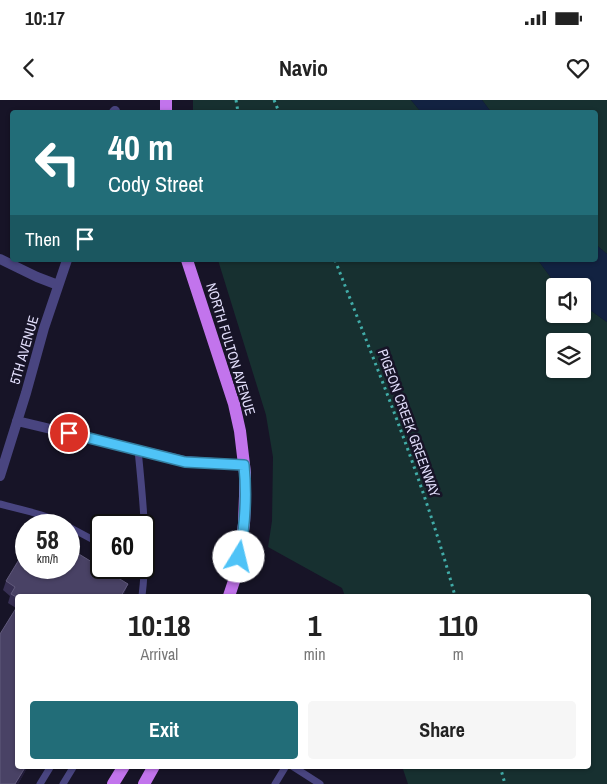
<!DOCTYPE html>
<style>
body{margin:0;font-family:"Archivo Narrow",sans-serif;background:#f6f6f6;color:#222;height:100vh;display:flex;flex-direction:column;font-size:19px;white-space:nowrap}
*{box-sizing:border-box;margin:0}
p{font-size:16px;color:#767676}
.icon{flex:none;width:28px;height:28px;fill:none;stroke:currentColor;stroke-width:2;stroke-linecap:round;stroke-linejoin:round}
.map{position:relative;flex:1;overflow:hidden}
.drawer{position:absolute;left:15px;top:494px;width:576px;height:175px;display:flex;flex-direction:column;background:#fff;border-radius:5px;box-shadow:0 1px 4px #0004}
.drawer>*{flex:none}
.hud{position:absolute;left:10px;top:10px;width:588px;height:152px;border-radius:5px;box-shadow:0 1px 4px #0004;background:#226d78;color:#fff;overflow:hidden}
.buttons{position:absolute;left:546px;top:178px;display:grid;gap:10px}
.buttons a{display:grid;place-items:center;width:45px;height:45px;border-radius:5px;background:#fff;box-shadow:0 1px 4px #0004;font-size:25px}
.speed{position:absolute;left:15px;top:414px;display:flex;gap:10px;font-size:25px;font-weight:700;text-align:center}
.speed>*{display:grid;place-content:center;width:65px;height:65px;border-radius:50%;background:#fff;box-shadow:0 1px 4px #0004;line-height:1}
.speed small{font-size:12px;font-weight:400}
.speed .limit{border:2px solid #111;border-radius:8px;background:#fff;color:#111}
.pin{position:absolute;display:grid;place-items:center;width:42px;height:42px;color:#fff;margin:-21px;border:2px solid #fff;border-radius:50%;box-shadow:0 1px 5px #0007}
.me{position:absolute;width:55px;margin:-28px;rotate:9deg;stroke-linejoin:round;filter:drop-shadow(0 0 4px #0008)}
.turn{display:flex;align-items:center;gap:18px;height:105px;padding:0 15px;font-size:22px}
.turn .icon{width:65px;height:65px;stroke-width:2.5}
.turn b{display:block;font-size:35px;line-height:42px}
.then{display:flex;align-items:center;height:48px;padding:0 15px;background:#0003;gap:10px;font-size:19px}
.eta{display:flex;justify-content:space-evenly;align-items:center;height:85px;text-align:center}
.eta b{font-size:30px;font-weight:700;line-height:35px}
.action{display:flex;gap:10px;margin-top:auto;padding:10px 15px}
.action a{flex:1;height:58px;border-radius:5px;background:#226d78;color:#fff;font-size:20px;font-weight:700;line-height:58px;text-align:center}
.action a+a{background:#f6f6f6;color:#222}
.status{display:flex;justify-content:space-between;align-items:center;height:35px;padding:0 25px;background:#fff;direction:ltr}
.status svg{height:14px;fill:currentColor}
header{display:flex;justify-content:space-between;align-items:center;height:65px;padding:0 15px;background:#fff;font-size:22px;font-weight:700}
.map>svg:first-child{display:block}
.green{fill:#173030;fill-rule:evenodd}
.water{fill:#122241}
.lines{fill:none;stroke-linecap:round;stroke-linejoin:round}
.path{stroke:#41aca8;stroke-width:3;stroke-dasharray:2.5 4;stroke-linecap:butt}
.lane{stroke:#494580;stroke-width:7}
.street{stroke:#494580;stroke-width:10}
.primary{stroke:#c274ec;stroke-width:12}
.wall{fill:#372f53}
.shaded-wall{fill:#221c3a}
.building{fill:#494265;stroke:#615a7c}
.route-casing{stroke:#337fa1;stroke-width:12}
.route{stroke:#4fc3f7;stroke-width:9}
.labels{text-anchor:middle;dominant-baseline:central;stroke-width:5;stroke-linejoin:round;paint-order:stroke}
.street-label{font-size:14px;fill:#e2defb;stroke:#171427}
</style>
<div class="status"><b>10:17</b><svg viewBox="0 0 49 12"><path d="M0 12V9h3v3zM5 12V6h3v6zM10 12V3h3v9zM15 12V0h3v12zM26 1h20v11H26zM47 4h2v5h-2z"/></svg></div>
<header><svg class="icon" aria-label="back" viewBox="0 0 24 24"><path d="M15 5l-7 7 7 7"/></svg>Navio<svg class="icon" aria-label="heart" viewBox="0 0 24 24"><path d="M12 20l-8-8c-3-5 5-10 8-4 3-6 11-1 8 4z"/></svg></header>
<div class="map">
<svg width="607" height="684" viewBox="0 0 607 684">
<rect width="100%" height="100%" fill="#171427"/>
<path class="green" d="M 193,0 L 411,0 L 421,12 L 193,12 Z
M 482,0 L 607,0 L 607,154 L 595,144 L 595,12 L 491,12 Z
M 218,160 L 538,160 L 557,186 L 555,186 L 555,214 L 582,214 L 583,205 L 607,222 L 607,684 L 408,684 L 402,666 L 589,666 L 589,496 L 345,496 L 342,488 L 268,447 L 272,421 L 273,357 L 266,315 ZM 555,241 L 582,241 L 582,269 L 555,269 Z"/>
<path class="water" d="M 411,0 L 482,0 L 491,12 L 421,12 Z
M 595,144 L 607,154 L 607,222 L 583,205 L 582,186 L 557,186 L 538,160 L 595,160 Z"/>
<g class="lines">
<path class="path" d="M 236,0 L 238,12
M 274,0 L 279,12
M 335,160 C 378,271 424,382 455,496
M 500,666 L 505,684"/>
<path class="lane" d="M 138,350 C 143,399 148,447 142,496
M 0,404 C 22,410 45,414 65,425
M 69,427 L 101,444
M 292,666 L 320,684
M 40,684 L 51,666
M 63,684 L 74,666
M 275,684 L 286,666"/>
<path class="street" d="M 114,12 L 115,11
M 0,159 L 37,177 L 58,185
M 17,321 L 185,361 L 244,365
M 0,376 L 26,293 L 44,228 L 67,160"/>
<path class="primary" d="M 166,12 L 166,0
M 187,160 L 234,304 L 240,331 L 245,373 L 245,396 L 244,424 L 237,472 L 229,496
M 113,684 L 124,666
M 144,684 L 154,666"/>
</g>
<path class="wall" d="M 26,468 L 128,484 L 123,496 L 18,496 L 18,666 L 28,666 L 18,684 L 0,684 L 16,508 L 8,503 L 10,496 L 3,490 L 6,481 Z"/>
<path class="shaded-wall" d="M 128,484 L 123,496 L 121,496 Z
M 26,666 L 28,666 L 18,684 L 15,684 Z"/>
<path class="building" d="M 69,448 L 128,484 L 121,496 L 18,496 L 18,498 L 11,494 L 15,487 L 6,481 L 23,453 L 26,455 L 26,468 L 69,468 Z
M 18,505 L 18,666 L 26,666 L 15,684 L 0,684 L 0,534 Z"/>
<g class="lines">
<defs>
<path id="route" d="M 69,333 L 185,362 L 244,365 C 247,396 245,427 239,457"/>
</defs>
<use href="#route" class="route-casing"/>
<use href="#route" class="route"/>
</g>
<g class="labels">
<g class="street-label">
<text transform="translate(231 249) rotate(73)">NORTH FULTON AVENUE</text>
<text transform="translate(24 250) rotate(-74)">5TH AVENUE</text>
<text transform="translate(409 323) rotate(70)">PIGEON CREEK GREENWAY</text>
</g>
</g>
</svg>
<div class="buttons">
<a><svg class="icon" aria-label="sound" viewBox="0 0 24 24"><path d="M4 9h4l5-4v14l-5-4H4zM17 9q2 3 0 6"/></svg></a>
<a><svg class="icon" aria-label="layers" viewBox="0 0 24 24"><path d="M12 4l9 5-9 5-9-5zM3 14l9 5 9-5"/></svg></a>
</div>
<div class="speed"><div>58<small>km/h</small></div><div class="limit">60</div></div>
<div class="pin" style="left:69px;top:333px;background:#d93025"><svg class="icon" aria-label="arrive" viewBox="0 0 24 24"><path d="M6 21V4h12l-3 4 3 4H6"/></svg></div>
<svg class="me" style="left:239px;top:457px" viewBox="-20 -20 40 40"><circle r="19" fill="#fff"/><path d="M0-13L10 11 0 6-10 11z" fill="#4fc3f7"/></svg>
<div class="hud">
<div class="turn"><svg class="icon" aria-label="left" viewBox="0 0 24 24"><path d="M17 20v-9H6M10 6l-5 5 5 5"/></svg><div><b>40 m</b>Cody Street</div></div>
<div class="then">Then<svg class="icon" aria-label="arrive" viewBox="0 0 24 24"><path d="M6 21V4h12l-3 4 3 4H6"/></svg></div>
</div>
<section class="drawer">
<div class="eta">
<div><b>10:18</b><p>Arrival</p></div>
<div><b>1</b><p>min</p></div>
<div><b>110</b><p>m</p></div>
</div>
<div class="action"><a>Exit</a><a>Share</a></div>
</section>
</div>
